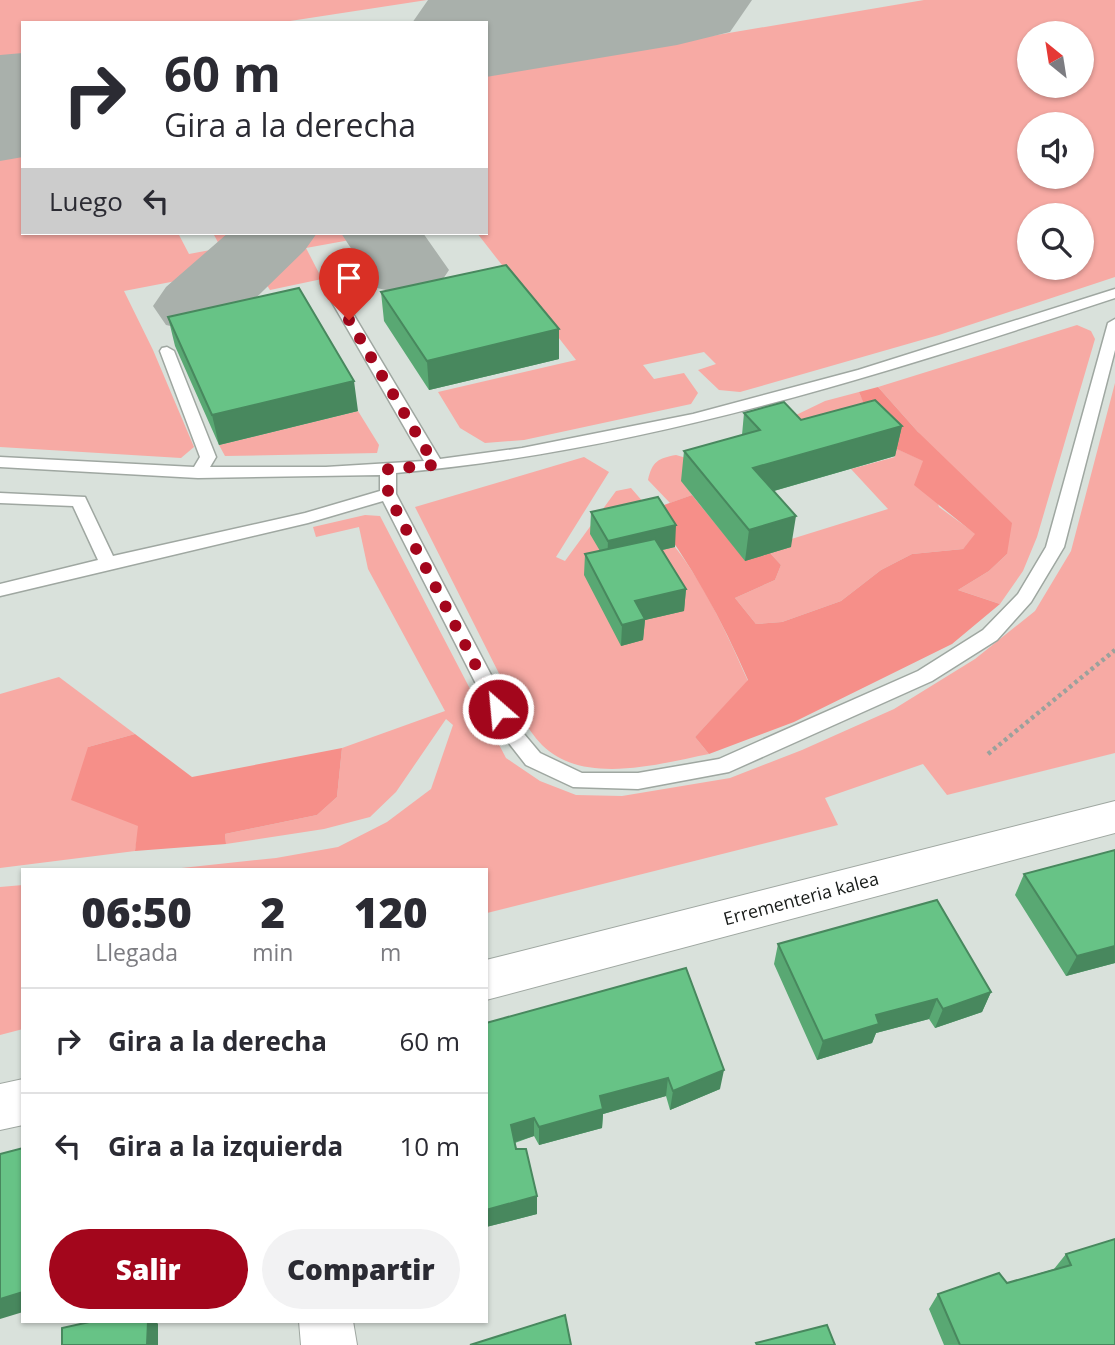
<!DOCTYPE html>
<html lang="es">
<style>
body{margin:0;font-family:"Open Sans",sans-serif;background:#f2f2f3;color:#2b2b33;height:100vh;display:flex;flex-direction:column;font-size:26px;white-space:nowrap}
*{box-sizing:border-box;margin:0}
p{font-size:23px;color:#7c7c81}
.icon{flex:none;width:38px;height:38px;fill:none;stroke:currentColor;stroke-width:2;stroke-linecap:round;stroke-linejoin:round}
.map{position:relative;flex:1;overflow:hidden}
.details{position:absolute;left:21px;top:868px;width:467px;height:455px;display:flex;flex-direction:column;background:#fff;border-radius:0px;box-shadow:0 2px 5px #0004}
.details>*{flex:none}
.banner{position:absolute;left:21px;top:21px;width:467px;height:214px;border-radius:0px;box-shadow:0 2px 5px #0004;background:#fff;color:#2b2b33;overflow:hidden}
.needle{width:46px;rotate:330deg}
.fabs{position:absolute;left:1017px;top:21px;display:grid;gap:14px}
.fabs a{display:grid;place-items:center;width:77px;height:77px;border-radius:50%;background:#fff;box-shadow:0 2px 5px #0004;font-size:35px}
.pin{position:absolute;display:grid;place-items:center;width:60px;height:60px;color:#fff;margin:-72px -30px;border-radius:50% 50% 50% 0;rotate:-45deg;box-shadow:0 0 7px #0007}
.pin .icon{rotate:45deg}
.me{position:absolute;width:77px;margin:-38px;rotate:333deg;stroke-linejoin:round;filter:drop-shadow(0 0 5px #0008)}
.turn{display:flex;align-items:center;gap:24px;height:147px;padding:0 28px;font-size:32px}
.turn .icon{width:91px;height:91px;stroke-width:2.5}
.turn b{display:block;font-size:49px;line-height:60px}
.then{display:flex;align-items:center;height:66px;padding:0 28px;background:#0003;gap:14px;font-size:26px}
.eta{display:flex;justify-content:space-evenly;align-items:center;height:119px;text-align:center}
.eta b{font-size:42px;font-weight:800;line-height:49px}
.cta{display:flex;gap:14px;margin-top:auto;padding:14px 28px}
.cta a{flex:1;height:80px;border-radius:42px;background:#a3061c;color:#fff;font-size:28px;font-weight:800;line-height:80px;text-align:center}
.cta a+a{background:#f2f2f3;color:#2b2b33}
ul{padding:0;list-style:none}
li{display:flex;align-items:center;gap:21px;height:105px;padding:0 28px;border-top:2px solid #e1e1e2}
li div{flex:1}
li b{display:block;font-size:26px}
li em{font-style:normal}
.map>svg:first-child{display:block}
.green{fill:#f7aaa4;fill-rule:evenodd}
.forest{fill:#f68f89}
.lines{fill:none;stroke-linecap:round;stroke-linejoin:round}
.taxiway{fill:#a9b0ab;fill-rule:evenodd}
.runway{fill:#a9b0ab;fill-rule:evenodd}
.lane-casing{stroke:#9fa7a1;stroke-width:3}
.street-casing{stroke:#9fa7a1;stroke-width:2}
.path{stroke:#9ba19c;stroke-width:4.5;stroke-dasharray:3.5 3.5;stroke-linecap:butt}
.lane{fill:#fff;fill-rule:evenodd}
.street{fill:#fff;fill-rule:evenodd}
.wall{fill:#59a873}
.shaded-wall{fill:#48885e}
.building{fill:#67c386;stroke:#48885e;stroke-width:2}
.route{stroke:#a3061c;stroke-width:12;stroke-dasharray:0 21.6}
.labels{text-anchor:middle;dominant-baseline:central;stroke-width:7;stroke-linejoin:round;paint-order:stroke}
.street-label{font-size:18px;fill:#171a18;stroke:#fff}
</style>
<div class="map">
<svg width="1115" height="1345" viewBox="0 0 1115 1345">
<rect width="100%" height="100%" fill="#d9e1db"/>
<path class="green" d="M 0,0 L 427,0 L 277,23 L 23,23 L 23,61 L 0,65 Z
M 924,0 L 1115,0 L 1115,277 L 939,335 L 740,392 L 719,390 L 698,370 L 716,364 L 704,352 L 643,365 L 654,379 L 684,373 L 698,393 L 691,404 L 524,440 L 485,443 L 460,428 L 438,392 L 576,360 L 477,233 L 486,233 L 487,74 ZM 1029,33 L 1082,33 L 1082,86 L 1029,86 ZM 1029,124 L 1082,124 L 1082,177 L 1029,177 ZM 1029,215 L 1082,215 L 1082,268 L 1029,268 Z
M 23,153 L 23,233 L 178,233 L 189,254 L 221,248 L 213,233 L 269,233 L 228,271 L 124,291 L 153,350 L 194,447 L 181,458 L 0,447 L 0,157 Z
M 294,233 L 369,233 L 372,236 L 306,248 L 322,279 L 270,290 L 256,268 Z
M 1077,325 L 1091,331 L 1095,339 L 1037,537 L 1023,571 L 1000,604 L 958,590 L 989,571 L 1007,554 L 918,432 L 878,387 Z
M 1115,383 L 1115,753 L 947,795 L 923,764 L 825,798 L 838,825 L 487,913 L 486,870 L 163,870 L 276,858 L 338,847 L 387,822 L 431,789 L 453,725 L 446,719 L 396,792 L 370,817 L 324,829 L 226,844 L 225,834 L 317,815 L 337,797 L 342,748 L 445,711 L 368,569 L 359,527 L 316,537 L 313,527 L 365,515 L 380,516 L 506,758 L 540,781 L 576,795 L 622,796 L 730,778 L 802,750 L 894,709 L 975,659 L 1035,611 L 1071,551 Z
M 859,392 L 872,422 L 813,432 L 796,415 L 825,401 Z
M 358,411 L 379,445 L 377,453 L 225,456 L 219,445 Z
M 879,441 L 924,461 L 939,507 L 976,534 L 963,549 L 912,554 L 881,570 L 841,601 L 782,622 L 756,624 L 735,598 L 775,580 L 781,565 L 770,553 L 790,547 L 785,541 L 888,509 L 851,469 L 895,457 Z
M 676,455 L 724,469 L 682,481 L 692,495 L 670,503 L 648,480 C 652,462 658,458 676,455 Z
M 584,457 L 609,472 L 556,557 L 565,561 L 616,491 L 631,488 L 650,510 L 591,533 L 607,562 L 675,547 C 706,587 727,634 748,681 L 695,737 L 709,754 C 659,764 583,786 542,745 C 534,737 528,727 522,719 L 415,507 Z
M 59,677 L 135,734 L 88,747 L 139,827 L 135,851 L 0,868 L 0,694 Z
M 23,885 L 23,1029 L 0,1035 L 0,887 Z"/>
<path class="forest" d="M 878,387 L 918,432 L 1012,523 L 1007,554 L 989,571 L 958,590 L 1000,604 L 952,644 L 794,722 L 709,754 L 695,737 L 748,680 C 722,620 691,563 650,510 L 692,495 L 745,560 L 770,553 L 781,565 L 775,580 L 735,598 L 756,624 L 782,622 L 841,601 L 881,570 L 912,554 L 963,549 L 975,534 L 914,485 L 923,461 L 879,441 L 859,392 Z
M 135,734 L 192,777 L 342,748 L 337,797 L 317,815 L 225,834 L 226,844 L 135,851 L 138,826 L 71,800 L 88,747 Z"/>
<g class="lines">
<path class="taxiway" d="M 228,233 L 317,233 L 305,250 L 228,325 L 197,332 L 166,325 L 153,306 L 166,287 Z
M 341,233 L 423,233 L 449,270 L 437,288 L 407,295 L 377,288 Z"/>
<path class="runway" d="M 428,0 L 752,0 L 730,32 L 677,45 L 486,77 L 486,23 L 412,23 Z
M 23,53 L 23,157 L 0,161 L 0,55 Z"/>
<defs>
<path id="lane" d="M 1115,289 L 1115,298 C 881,375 643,451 396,473 L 396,494 L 519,728 L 540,753 L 582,773 L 638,773 L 719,759 L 918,671 L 983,630 L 1018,594 L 1046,547 L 1108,323 L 1115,319 L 1115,350 L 1064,547 L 1031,602 L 997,640 L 932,681 L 729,772 L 638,789 L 573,787 L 526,765 L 501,733 L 383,501 L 308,523 L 0,596 L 0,584 L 98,560 L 73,506 L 0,503 L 0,493 L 85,497 L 113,556 L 305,513 L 380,491 L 380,475 L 198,478 L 0,467 L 0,457 L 194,467 L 200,457 L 160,351 L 162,348 L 167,347 L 174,351 L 216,457 L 210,467 L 326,467 L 424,461 L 329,297 L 331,294 L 341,294 L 343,297 L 440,459 L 522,448 L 693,414 L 858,370 Z"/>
<path id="street" d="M 1115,801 L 1115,833 L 486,1000 L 486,960 Z
M 23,1079 L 23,1125 L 0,1130 L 0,1084 Z
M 299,1321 L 353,1321 L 357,1345 L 301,1345 Z"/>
</defs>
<use href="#lane" class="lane-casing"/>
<use href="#street" class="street-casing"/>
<path class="path" d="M 988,754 L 1115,650"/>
<use href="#lane" class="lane"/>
<use href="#street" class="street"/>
</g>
<path class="wall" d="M 381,292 L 559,359 L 429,390 L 384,321 Z
M 168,317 L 358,411 L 219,445 L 175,346 Z
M 744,413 L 801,420 L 902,426 L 895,456 L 774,491 L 791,547 L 745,561 L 681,481 L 684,451 L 742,435 Z
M 591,512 L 675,547 L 662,550 L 686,589 L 684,611 L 645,620 L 643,640 L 621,646 L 584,575 L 585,554 L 600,551 L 590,534 Z
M 1024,874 L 1115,963 L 1066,976 L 1015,895 Z
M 778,944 L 991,992 L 982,1012 L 935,1028 L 929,1019 L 876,1033 L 872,1043 L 817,1060 L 774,964 Z
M 486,1023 L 720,1089 L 670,1110 L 666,1096 L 603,1114 L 602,1128 L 539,1145 L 534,1136 L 515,1143 L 537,1214 L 486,1227 Z
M 1066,1254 L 1115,1345 L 944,1345 L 929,1309 L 938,1294 L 1007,1283 L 1054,1269 Z"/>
<path class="shaded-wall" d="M 559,329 L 559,359 L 429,390 L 427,361 Z
M 354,381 L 358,411 L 219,445 L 212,415 Z
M 902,426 L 895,456 L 749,498 L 753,468 Z
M 796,516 L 791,547 L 745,561 L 749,530 Z
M 676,525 L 675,547 L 607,563 L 608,541 Z
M 686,589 L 684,611 L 645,620 L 643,640 L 621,646 L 622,625 L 635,601 Z
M 1115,946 L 1115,963 L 1066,976 L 1077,956 Z
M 991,992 L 982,1012 L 935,1028 L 943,1009 Z
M 937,999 L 929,1019 L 876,1033 L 872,1043 L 817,1060 L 823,1041 L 876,1015 Z
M 724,1070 L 720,1089 L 670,1110 L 673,1091 Z
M 668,1078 L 666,1096 L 603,1114 L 602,1128 L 539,1145 L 539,1127 L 600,1096 Z
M 534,1118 L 534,1136 L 512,1143 L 511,1125 Z
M 537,1196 L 537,1214 L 486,1227 L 486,1210 Z
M 23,1292 L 23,1312 L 0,1319 L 0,1299 Z
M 148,1321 L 156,1321 L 158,1324 L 158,1345 L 147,1345 Z"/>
<path class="building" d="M 506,265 L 559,329 L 427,361 L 381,292 Z
M 299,288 L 354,381 L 212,415 L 168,317 Z
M 875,400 L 902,426 L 753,468 L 796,516 L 749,530 L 684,451 L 760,430 L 744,413 L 784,402 L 801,420 Z
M 658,497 L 676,525 L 608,541 L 591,512 Z
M 655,539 L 686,589 L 635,601 L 645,619 L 622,625 L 585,554 Z
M 1115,850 L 1115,946 L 1077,956 L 1024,874 Z
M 937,900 L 991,992 L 943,1009 L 937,999 L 876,1015 L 879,1024 L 823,1041 L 778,944 Z
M 686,968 L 724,1070 L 673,1091 L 668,1078 L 600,1096 L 603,1109 L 539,1127 L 534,1118 L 511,1125 L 516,1149 L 526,1149 L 537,1196 L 486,1210 L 486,1023 Z
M 23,1148 L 23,1292 L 0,1299 L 0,1154 Z
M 1115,1239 L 1115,1345 L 960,1345 L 938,1294 L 999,1273 L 1007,1283 L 1071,1265 L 1066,1254 Z
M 565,1315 L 571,1345 L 470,1345 Z
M 94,1321 L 148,1321 L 147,1345 L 62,1345 L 62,1328 Z
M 827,1325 L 835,1345 L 757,1345 L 756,1343 Z"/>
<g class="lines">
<path class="route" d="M 349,320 L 435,465 L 388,469 L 388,494 L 498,709"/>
</g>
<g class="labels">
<g class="street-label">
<text transform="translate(801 898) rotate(-15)">Errementeria kalea</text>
</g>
</g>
</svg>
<div class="fabs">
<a><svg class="needle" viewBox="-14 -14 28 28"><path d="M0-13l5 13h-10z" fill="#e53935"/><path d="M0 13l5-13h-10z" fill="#7c7c81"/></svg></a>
<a><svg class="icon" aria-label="sound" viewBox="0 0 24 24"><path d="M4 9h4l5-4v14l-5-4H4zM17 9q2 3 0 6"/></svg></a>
<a><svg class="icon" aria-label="search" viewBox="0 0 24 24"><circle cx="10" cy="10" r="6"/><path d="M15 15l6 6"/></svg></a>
</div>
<div class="pin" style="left:349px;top:320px;background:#d93025"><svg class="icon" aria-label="arrive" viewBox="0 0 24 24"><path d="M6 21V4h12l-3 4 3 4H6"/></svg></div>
<svg class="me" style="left:498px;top:709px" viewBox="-20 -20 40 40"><circle r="17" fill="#a3061c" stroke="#fff" stroke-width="3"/><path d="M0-11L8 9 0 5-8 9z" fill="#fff"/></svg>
<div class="banner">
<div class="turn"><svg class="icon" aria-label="right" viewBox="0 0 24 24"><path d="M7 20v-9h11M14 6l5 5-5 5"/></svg><div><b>60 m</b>Gira a la derecha</div></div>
<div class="then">Luego<svg class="icon" aria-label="left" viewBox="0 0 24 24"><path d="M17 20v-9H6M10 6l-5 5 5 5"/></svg></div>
</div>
<section class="details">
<div class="eta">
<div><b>06:50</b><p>Llegada</p></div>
<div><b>2</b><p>min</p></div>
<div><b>120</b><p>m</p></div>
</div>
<ul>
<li><svg class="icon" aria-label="right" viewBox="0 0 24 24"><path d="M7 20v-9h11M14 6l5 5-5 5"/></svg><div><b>Gira a la derecha</b></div><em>60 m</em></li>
<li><svg class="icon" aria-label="left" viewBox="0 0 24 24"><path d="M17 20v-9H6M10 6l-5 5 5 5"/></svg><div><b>Gira a la izquierda</b></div><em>10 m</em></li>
</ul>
<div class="cta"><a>Salir</a><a>Compartir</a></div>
</section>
</div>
